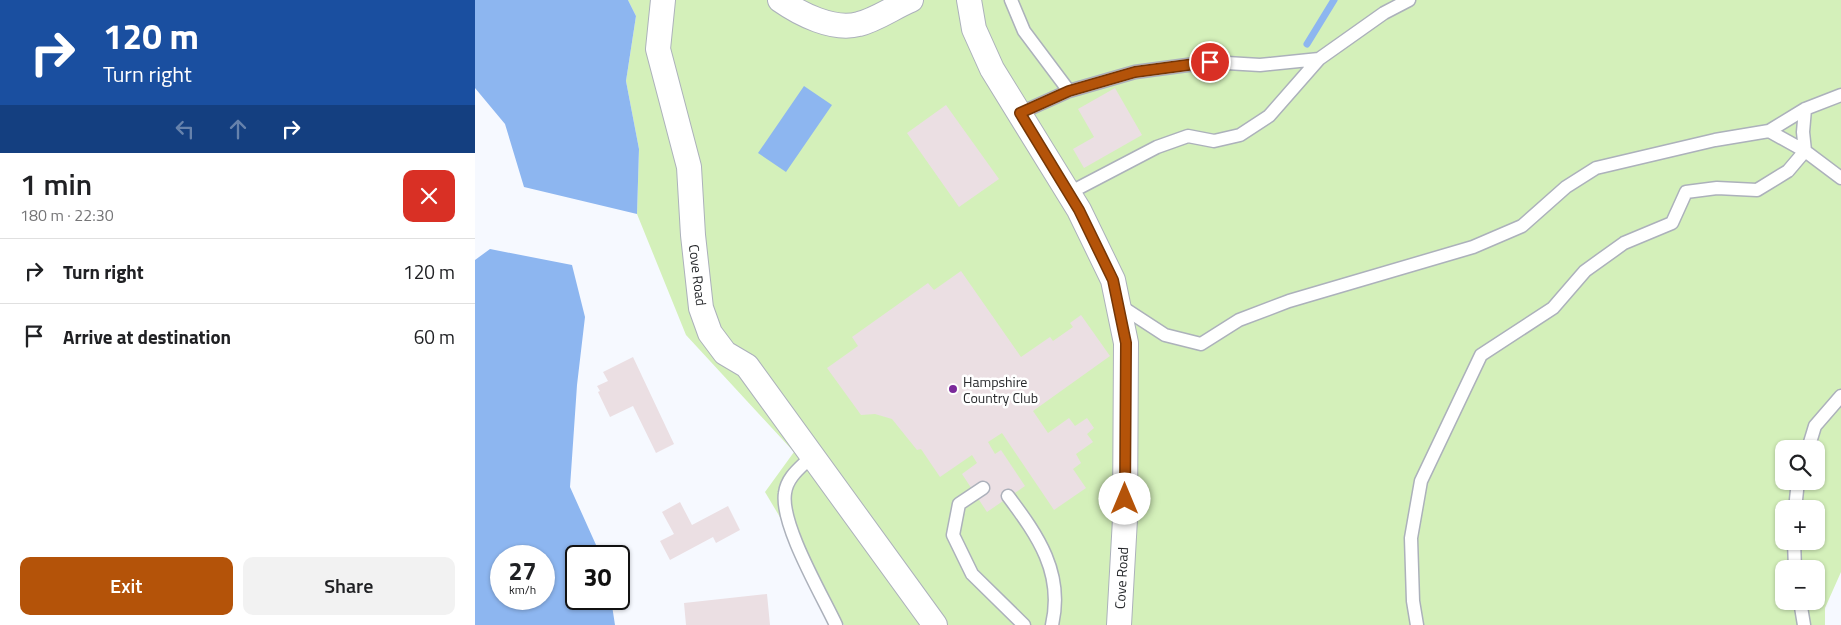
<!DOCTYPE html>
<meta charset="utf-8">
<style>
body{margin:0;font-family:"Titillium Web",sans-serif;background:#f2f2f2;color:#202124;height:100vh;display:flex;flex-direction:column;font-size:19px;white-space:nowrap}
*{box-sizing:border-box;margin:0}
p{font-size:16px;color:#757577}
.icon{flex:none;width:28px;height:28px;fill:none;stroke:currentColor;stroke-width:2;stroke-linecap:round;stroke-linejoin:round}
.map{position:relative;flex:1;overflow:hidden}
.panel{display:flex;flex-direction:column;background:#fff;width:475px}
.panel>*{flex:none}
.hud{background:#1a4fa0;color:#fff;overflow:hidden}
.controls{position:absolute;left:1300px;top:440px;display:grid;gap:10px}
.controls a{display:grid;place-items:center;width:50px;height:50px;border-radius:10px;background:#fff;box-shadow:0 1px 4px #0004;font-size:25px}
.speed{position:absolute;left:15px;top:545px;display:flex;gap:10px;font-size:25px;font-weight:700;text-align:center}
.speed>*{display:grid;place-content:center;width:65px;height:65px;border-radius:50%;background:#fff;box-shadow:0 1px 4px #0004;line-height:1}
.speed small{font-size:12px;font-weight:400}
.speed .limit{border:2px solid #111;border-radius:8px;background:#fff;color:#111}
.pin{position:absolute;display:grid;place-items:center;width:42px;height:42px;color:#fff;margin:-21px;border:2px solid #fff;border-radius:50%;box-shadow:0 1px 5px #0007}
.me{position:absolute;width:55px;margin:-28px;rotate:0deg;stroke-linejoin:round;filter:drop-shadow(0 0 4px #0008)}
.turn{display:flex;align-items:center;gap:18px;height:105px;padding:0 20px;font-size:22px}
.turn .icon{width:65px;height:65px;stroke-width:2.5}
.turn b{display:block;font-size:35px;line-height:42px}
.lanes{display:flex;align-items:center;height:48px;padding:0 20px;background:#0003;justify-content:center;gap:25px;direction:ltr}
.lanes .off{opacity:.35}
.round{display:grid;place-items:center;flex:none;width:52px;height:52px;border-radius:10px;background:#f2f2f2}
.summary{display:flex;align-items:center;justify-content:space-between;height:85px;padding:0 20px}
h1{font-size:30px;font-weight:600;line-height:38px}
.cta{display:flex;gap:10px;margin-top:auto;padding:10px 20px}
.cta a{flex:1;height:58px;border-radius:10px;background:#b45309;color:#fff;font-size:20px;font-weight:600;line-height:58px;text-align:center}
.cta a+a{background:#f2f2f2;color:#202124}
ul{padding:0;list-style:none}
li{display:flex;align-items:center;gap:15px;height:65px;padding:0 20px;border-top:1px solid #e0e0e0}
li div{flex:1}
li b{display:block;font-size:19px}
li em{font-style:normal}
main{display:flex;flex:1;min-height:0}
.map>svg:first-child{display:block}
.green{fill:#d4f0ba;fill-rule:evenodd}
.water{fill:#8db6f0;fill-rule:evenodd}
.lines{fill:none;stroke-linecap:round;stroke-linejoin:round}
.stream{stroke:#8db6f0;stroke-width:7}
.building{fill:#ebdfe3}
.service-casing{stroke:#acb1bb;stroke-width:15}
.minor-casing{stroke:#acb1bb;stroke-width:26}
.service{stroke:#fff;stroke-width:12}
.minor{stroke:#fff;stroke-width:24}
.route-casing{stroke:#753606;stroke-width:12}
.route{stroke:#b45309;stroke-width:9}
.poi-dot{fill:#7b299a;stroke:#fff;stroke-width:2}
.labels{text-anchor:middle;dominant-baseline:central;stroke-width:5;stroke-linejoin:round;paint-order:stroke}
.street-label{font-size:14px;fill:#282a2d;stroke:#fff}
.poi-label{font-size:14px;fill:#282a2d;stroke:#fff;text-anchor:start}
</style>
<main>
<section class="panel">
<div class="hud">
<div class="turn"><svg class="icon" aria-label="right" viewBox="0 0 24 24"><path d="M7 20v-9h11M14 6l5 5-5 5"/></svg><div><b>120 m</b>Turn right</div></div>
<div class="lanes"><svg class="icon off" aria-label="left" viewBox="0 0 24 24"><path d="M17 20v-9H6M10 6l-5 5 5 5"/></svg><svg class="icon off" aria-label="ahead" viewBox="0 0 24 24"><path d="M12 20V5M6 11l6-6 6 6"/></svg><svg class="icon" aria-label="right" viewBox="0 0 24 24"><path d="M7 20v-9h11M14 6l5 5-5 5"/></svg></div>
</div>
<div class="summary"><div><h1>1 min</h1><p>180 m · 22:30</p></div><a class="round" style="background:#d93025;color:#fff"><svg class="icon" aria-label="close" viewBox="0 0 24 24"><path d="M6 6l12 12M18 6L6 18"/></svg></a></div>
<ul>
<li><svg class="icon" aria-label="right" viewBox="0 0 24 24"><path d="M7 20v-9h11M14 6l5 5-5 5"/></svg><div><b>Turn right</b></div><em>120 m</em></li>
<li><svg class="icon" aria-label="arrive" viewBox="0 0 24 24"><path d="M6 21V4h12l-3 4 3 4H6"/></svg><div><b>Arrive at destination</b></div><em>60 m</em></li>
</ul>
<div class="cta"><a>Exit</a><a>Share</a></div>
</section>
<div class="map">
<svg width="1366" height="625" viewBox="0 0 1366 625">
<rect width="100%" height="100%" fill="#f6f9ff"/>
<path class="green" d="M 153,0 L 1366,0 L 1366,572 L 1350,608 L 1350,625 L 369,625 L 290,492 L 319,452 L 211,335 L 162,214 L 164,149 L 151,81 L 161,16 ZM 1309,449 L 1341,449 L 1341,481 L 1309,481 ZM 1309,509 L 1341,509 L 1341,541 L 1309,541 ZM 1309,569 L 1341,569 L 1341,601 L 1309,601 Z"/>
<path class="water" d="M 0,0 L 153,0 L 161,16 L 151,81 L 164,149 L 162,214 L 49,187 L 30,124 L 0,88 Z
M 329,86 L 357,105 L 311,172 L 283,153 Z
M 15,249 L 97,265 L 110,317 L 102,385 L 95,487 L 126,556 L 101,556 L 101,599 L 136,599 L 140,625 L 0,625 L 0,260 ZM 69,556 L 69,599 L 26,599 L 26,556 Z"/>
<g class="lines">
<path class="stream" d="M 832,44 L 859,0"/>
</g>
<path class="building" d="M 640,88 L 667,135 L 609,168 L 598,149 L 619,137 L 603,109 Z
M 471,105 L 524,179 L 484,207 L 432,133 Z
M 486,271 L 546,357 L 575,337 L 578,341 L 598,327 L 595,323 L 606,315 L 635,356 L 558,411 L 573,433 L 594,418 L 600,426 L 612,418 L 619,428 L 612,434 L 618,442 L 601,454 L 606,463 L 598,469 L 611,488 L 579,510 L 527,433 L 513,442 L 520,454 L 526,450 L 550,486 L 512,512 L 487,474 L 502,463 L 497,455 L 465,477 L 446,449 L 442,450 L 417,419 L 400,414 L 386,415 L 352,368 L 383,346 L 377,337 L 453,283 L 459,290 Z
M 158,357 L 199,444 L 181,453 L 158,406 L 135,417 L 123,392 L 125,391 L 122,386 L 133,381 L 128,372 Z
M 205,502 L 217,525 L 253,506 L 265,530 L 241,543 L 238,537 L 195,560 L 185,541 L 199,534 L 187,512 Z
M 292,594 L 295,625 L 211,625 L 209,603 Z"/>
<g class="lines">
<defs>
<path id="service" d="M 536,0 L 549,31 L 594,91
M 545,113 L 594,91 L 660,72 L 735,62 L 785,65 L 844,59 L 909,13 L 934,0
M 1294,131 L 1330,151 L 1366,178
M 594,193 L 682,147 L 713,136 L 739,141 L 765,135 L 794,116 L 844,59
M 644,305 L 690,335 L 726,344 L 764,320 L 814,301 L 998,247 L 1047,226 L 1091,187 L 1121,168 L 1240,140 L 1294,131 L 1330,109 L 1366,95
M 1333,449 L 1340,426 L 1366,396
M 336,457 C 325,468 312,477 310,493 C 305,524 347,595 361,625
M 508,488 L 484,504 L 478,535 L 497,574 L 549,625
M 533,496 C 563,536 589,573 577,625
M 1320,509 L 1323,481
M 1319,541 L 1320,569
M 1325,601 L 1329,625
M 942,625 L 938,601 L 936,538 L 946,481 L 1006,355 L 1078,308 L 1110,271 L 1149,243 L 1197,223 L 1211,192 L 1242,188 L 1282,190 L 1313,171 L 1330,151 L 1328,132 L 1330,109"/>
<path id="minor" d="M 188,0 L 183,49 L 214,167 L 218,235 L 226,308 L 235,333 L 250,353 L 272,366 L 460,625
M 305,0 C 325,14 358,31 384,24 C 401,20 419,7 436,0
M 494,0 L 499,29 L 517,69 L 604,210 L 638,280 L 651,343 L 650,519 L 644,625"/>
</defs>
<use href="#service" class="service-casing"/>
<use href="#minor" class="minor-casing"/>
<use href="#service" class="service"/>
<use href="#minor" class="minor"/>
</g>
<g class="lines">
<defs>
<path id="route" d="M 650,499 L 651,343 L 638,280 L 604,210 L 545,113 L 594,91 L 660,72 L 735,62"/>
</defs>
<use href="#route" class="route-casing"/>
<use href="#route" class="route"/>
</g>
<circle class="poi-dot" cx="478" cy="389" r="5"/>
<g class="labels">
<g class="street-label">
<text transform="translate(223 275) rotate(83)">Cove Road</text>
<text transform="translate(646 578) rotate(-87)">Cove Road</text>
</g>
<g class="poi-label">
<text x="488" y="381">Hampshire<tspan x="488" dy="16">Country Club</tspan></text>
</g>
</g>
</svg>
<div class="controls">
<a><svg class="icon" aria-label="search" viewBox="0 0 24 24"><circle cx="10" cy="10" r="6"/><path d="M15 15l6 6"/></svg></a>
<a>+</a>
<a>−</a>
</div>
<div class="speed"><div>27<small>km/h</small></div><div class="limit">30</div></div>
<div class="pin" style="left:735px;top:62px;background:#d93025"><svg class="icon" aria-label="arrive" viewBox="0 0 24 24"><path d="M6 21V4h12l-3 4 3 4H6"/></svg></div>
<svg class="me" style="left:650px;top:499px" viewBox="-20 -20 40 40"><circle r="19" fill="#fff"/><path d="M0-13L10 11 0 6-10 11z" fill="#b45309"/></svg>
</div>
</main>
